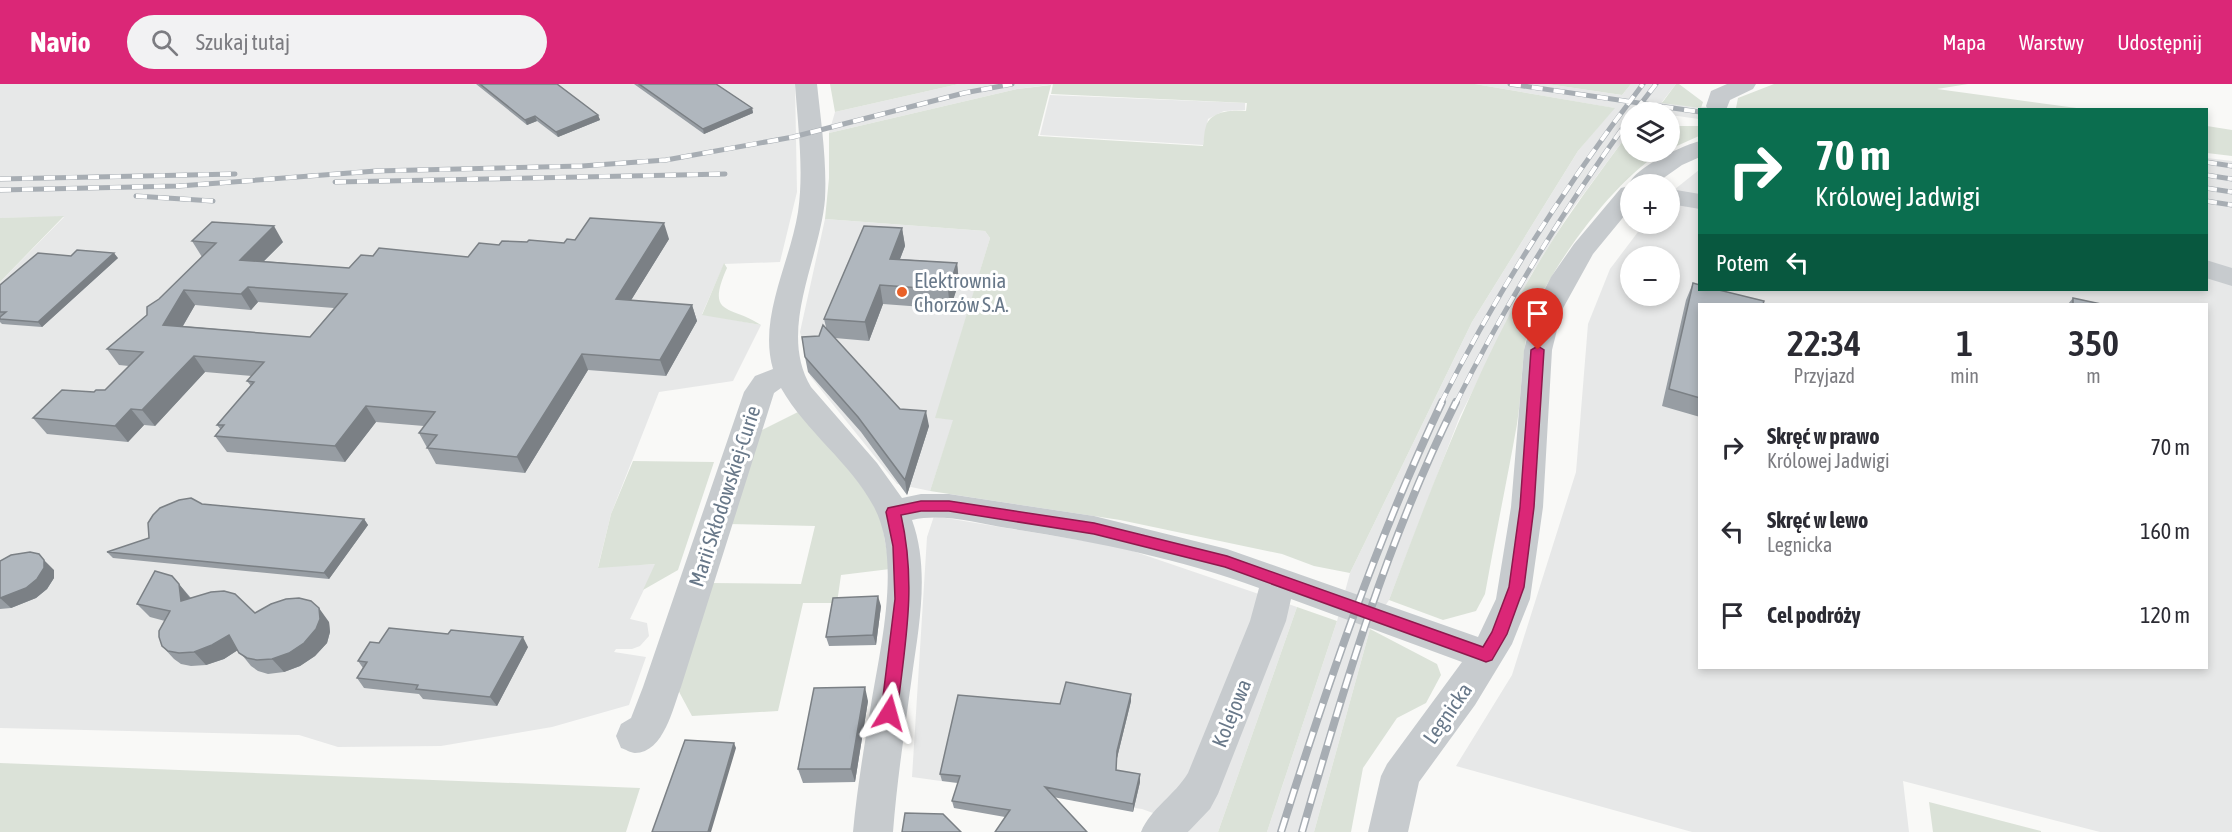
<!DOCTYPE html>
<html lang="pl">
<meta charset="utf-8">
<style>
body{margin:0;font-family:"Asap Condensed",sans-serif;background:#f2f2f3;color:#2b2b33;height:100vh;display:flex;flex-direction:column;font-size:22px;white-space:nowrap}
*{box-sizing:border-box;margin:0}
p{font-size:20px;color:#7c7c81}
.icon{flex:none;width:33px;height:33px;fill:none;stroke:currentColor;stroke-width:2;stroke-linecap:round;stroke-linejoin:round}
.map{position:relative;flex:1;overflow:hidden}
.side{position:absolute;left:1698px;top:219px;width:510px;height:366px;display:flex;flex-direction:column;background:#fff;border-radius:0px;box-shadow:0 3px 9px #0003}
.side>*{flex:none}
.banner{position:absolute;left:1698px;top:24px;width:510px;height:183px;border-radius:0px;box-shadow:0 3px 9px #0003;background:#0b6e4f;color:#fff;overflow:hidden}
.tools{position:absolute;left:1620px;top:18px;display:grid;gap:12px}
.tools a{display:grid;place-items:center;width:60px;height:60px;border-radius:50%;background:#fff;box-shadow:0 3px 9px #0003;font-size:30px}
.pin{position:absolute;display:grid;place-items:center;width:51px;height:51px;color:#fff;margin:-62px -26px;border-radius:50% 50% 50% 0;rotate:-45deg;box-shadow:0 0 6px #0007}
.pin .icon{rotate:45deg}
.me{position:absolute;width:66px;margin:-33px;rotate:8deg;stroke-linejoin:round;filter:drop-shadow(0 0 4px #0008)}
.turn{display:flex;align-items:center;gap:21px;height:126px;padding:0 18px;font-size:27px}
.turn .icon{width:78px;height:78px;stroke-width:2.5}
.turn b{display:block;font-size:42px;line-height:51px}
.then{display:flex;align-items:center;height:57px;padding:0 18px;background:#0003;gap:12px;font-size:22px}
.eta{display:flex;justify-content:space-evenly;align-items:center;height:102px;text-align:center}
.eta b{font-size:36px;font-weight:600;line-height:42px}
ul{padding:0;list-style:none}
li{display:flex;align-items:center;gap:18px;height:84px;padding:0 18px}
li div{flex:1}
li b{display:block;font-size:22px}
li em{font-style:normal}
header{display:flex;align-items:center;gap:36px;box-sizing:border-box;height:84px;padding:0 30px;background:#db2777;color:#fff}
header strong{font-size:28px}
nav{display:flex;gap:33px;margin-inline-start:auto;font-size:21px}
.search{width:420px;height:54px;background:#f2f2f3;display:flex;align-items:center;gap:15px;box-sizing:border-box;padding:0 21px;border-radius:33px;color:#7c7c81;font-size:22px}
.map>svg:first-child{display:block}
.built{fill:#e7e8e8;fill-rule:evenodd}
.green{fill:#dbe2d8}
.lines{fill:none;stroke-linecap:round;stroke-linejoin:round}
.minor{fill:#c7cbce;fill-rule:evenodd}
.rail-far1-casing{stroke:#a7adb3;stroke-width:5}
.rail-casing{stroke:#a7adb3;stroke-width:8}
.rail-far1{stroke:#fff;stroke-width:4;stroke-dasharray:11;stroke-linecap:butt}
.rail{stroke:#fff;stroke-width:5;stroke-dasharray:15;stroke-linecap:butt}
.wall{fill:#979da3;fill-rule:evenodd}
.shaded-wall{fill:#7b8085}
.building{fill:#b0b7be;stroke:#7b8085;stroke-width:1.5;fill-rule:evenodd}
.route{fill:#db2777;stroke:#8e194d;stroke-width:1.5}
.poi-dot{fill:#e96128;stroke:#fff;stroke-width:2}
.labels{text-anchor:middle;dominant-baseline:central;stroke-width:6;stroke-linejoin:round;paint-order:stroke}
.poi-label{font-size:21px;fill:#687889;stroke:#fff;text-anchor:start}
.street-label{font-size:21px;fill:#687889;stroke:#fff}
</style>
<header>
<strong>Navio</strong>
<div class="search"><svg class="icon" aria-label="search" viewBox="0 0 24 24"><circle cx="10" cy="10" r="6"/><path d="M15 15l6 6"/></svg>Szukaj tutaj</div>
<nav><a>Mapa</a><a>Warstwy</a><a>Udostępnij</a></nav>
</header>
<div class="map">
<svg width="2232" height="748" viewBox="0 0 2232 748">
<rect width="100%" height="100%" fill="#f9f9f7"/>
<path class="built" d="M 0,0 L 795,0 L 797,108 L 780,178 L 724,180 L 702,230 L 761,241 L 733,297 L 659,308 L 611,430 L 598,483 L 656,480 L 630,535 L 647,539 L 649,552 L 640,562 L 632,565 L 616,565 L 614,568 L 646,573 L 629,621 L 552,643 L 441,662 L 338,663 L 299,651 L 0,644 L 0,198 L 64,133 L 0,134 Z
M 959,0 L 1056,0 L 1017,5 L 829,49 L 835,28 Z
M 1475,0 L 1547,0 L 1622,11 L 1631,0 L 1676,0 L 1662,18 L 1723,25 L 1700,26 L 1699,35 L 1670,31 L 1670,28 L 1630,28 L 1630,47 L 1568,131 L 1531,191 L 1460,332 L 1389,516 L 1370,545 L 1314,748 L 1267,748 L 1337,537 L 1350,489 L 1472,238 L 1578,67 L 1614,24 Z
M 1050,11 L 1245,19 L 1245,26 L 1224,27 L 1208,35 L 1203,61 L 1040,51 Z
M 2207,74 L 2232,77 L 2232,748 L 2100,748 L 1903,697 L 1909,748 L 1692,748 L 1456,682 L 1512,591 L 1576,388 L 1588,240 L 1610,185 L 1644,140 L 1670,140 L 1670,109 L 1699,86 L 1700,206 L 2206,206 ZM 1630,172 L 1670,172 L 1670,212 L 1630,212 ZM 1700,220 L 2206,220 L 2206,584 L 1700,584 Z
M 825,135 L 985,147 L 990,154 L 936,334 L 954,335 L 930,407 L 897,400 L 810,292 L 800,248 Z
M 934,432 L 1121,463 L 1297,523 L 1218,748 L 1189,748 L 1181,739 L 1142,725 L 912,693 L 927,453 Z"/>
<path class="green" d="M 830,0 L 959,0 L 835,28 Z
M 1053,0 L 1475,0 L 1615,24 L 1578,67 L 1472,238 L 1350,489 L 1314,482 L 1282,470 L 1120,436 L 930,407 L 953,336 L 935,334 L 990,154 L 985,147 L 825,135 L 829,94 L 829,49 L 1017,5 L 1051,1 L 1038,52 L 1203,62 C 1204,55 1204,48 1206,42 C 1211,26 1233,26 1246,27 L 1247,19 L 1051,10 Z
M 1547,0 L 1631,0 L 1622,11 Z
M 1676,0 L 1679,0 L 1703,18 L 1701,24 L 1662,19 Z
M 1774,0 L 1968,0 L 1937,5 L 2084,25 L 1736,24 L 1738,14 Z
M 1670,42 L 1699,42 L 1699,52 L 1670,65 Z
M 2207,42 L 2232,46 L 2232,72 L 2207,69 Z
M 1630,47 L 1630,68 L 1663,68 C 1618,90 1539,196 1528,245 C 1521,276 1522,309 1517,340 C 1507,397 1495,453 1485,510 L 1476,527 L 1443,536 L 1389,516 C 1431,405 1472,293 1532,190 C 1561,139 1596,94 1630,47 Z
M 64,132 L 0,198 L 0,134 Z
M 724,179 L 727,184 C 705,233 731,221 761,241 L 702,231 Z
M 800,327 L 846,380 L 880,429 L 890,485 L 841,491 L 837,519 L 803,519 L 778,627 L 692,632 L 677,604 L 710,499 L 801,500 L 815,442 L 729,440 L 758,348 Z
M 633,377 L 714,378 L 678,486 L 643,506 L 655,480 L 598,484 L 611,430 Z
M 1297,523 L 1337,537 L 1267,748 L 1218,748 Z
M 1370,545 L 1437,580 L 1441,591 L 1426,619 L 1397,634 L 1363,684 L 1351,748 L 1314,748 Z
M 0,679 L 640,704 L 626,748 L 0,748 Z
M 1929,718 L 2041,747 L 2041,748 L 1933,748 Z"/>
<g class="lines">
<path class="minor" d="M 795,0 L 817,0 C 821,38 827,77 825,115 C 820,176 777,246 811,303 L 877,379 L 902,414 L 921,410 L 949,410 L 1094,432 L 1227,465 L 1478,553 L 1496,515 L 1511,423 L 1524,266 L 1534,226 L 1551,193 L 1574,160 L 1621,104 L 1629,102 C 1630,86 1683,61 1700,57 L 1700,73 L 1682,81 L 1655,100 L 1630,100 L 1630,125 L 1593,170 L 1562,226 L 1552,266 L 1543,423 L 1530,515 L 1512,560 L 1475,621 L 1419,698 L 1408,748 L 1368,748 L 1381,692 L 1387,680 L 1462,578 L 1291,515 L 1286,537 L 1218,710 L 1210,725 L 1188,748 L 1141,748 C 1151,724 1175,711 1188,689 L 1250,537 L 1259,504 C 1178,474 1092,457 1007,444 C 976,439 943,429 912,436 C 930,485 919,542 912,592 C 905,644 897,696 893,748 L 853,748 C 857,705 864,663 871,621 C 880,565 902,476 874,423 C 850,378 806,348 781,304 L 774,309 L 681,603 C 673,623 664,669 635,669 C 631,669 625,665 621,664 L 616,652 L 621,640 L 631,634 L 643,603 L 744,308 L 755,292 L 773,285 C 758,234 790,179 798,128 C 804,86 798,43 795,0 Z
M 1727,0 L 1756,0 L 1753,5 L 1730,16 L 1726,26 L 1708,26 L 1706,22 L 1711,7 Z
M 1670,105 L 1700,110 L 1700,125 L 1670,120 Z
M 2206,176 L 2232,184 L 2232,202 L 2206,194 Z"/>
<defs>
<path id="rail-far1" d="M 1510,0 L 1700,28
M 1636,26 L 1656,0
M 2206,78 L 2232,82
M 2206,91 L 2232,95
M 0,95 L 235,90
M 335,98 L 725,90
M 2206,104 L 2232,108
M 0,106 L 179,102 L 376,87 L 582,82 L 666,76 L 793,53 L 964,9 L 1012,0
M 136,112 L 213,117
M 2206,117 L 2232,121
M 1441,319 C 1498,205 1566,101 1643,0
M 1456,319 C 1506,219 1564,125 1630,34"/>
<path id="rail" d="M 1281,748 C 1327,602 1376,457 1442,318
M 1302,748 C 1344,602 1388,454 1456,318"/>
</defs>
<use href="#rail-far1" class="rail-far1-casing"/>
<use href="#rail" class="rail-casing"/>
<use href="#rail-far1" class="rail-far1"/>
<use href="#rail" class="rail"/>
</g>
<path class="wall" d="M 476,0 L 557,0 L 598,31 L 600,36 L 558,53 L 537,37 L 527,41 Z
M 634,0 L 716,0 L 752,24 L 753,29 L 704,50 Z
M 902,144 L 905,162 L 900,175 L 957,179 L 959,198 L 950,225 L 883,220 L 869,257 L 835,254 L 900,325 L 929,342 L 907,411 L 861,348 L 808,288 L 805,273 L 826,243 L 824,235 Z
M 669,155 L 631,216 L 692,221 L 697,237 L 666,292 L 588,286 L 525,389 L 436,380 L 419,349 L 424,342 L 376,338 L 345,378 L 227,368 L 215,352 L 221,346 L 217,341 L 251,302 L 247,297 L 252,292 L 205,288 L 155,342 L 144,341 L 128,358 L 47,350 L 33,334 L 94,308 L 105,306 L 129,282 L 119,281 L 107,265 L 147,231 L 202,173 L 192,157 L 283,158 L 264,177 L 349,184 L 373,172 L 468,173 L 499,161 L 527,158 L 564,159 L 575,156 ZM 258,218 L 334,224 L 310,253 L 183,242 L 195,221 L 251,226 Z
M 71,172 L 118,174 L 42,243 L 2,240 L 0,238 L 0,201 Z
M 1693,199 L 1700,220 L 1700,333 L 1662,322 L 1686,216 Z
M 2073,214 L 2101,220 L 2068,220 Z
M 202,420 L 364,435 L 368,441 L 329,495 L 113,474 L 107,468 L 149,454 Z
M 0,477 L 54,486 L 54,494 L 47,505 L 36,514 L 11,524 L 0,525 Z
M 172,492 L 191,514 L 255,529 L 329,538 L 330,548 L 327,559 L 315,572 L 300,582 L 284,588 L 268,590 L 258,587 L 251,582 L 238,566 L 224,575 L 206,581 L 191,582 L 181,580 L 174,575 L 162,562 L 165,537 L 150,533 L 137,520 Z
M 881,522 L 876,561 L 829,562 L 826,553 Z
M 379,559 L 528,563 L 497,622 L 423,615 L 419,610 L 364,604 L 357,594 L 363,584 L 358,577 Z
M 868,617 L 855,698 L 803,699 L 798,685 Z
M 1131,617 L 1117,674 L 1116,686 L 1140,698 L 1133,728 L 1053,713 L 1005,733 L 954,724 L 952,717 L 958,699 L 942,697 L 940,690 L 1060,620 Z"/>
<path class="shaded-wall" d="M 752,24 L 753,29 L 704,50 L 703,45 Z
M 598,31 L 600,36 L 558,53 L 556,48 Z
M 535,32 L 537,37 L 527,41 L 525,36 Z
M 664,139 L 669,155 L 622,231 L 616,215 Z
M 274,142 L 283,158 L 250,191 L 240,176 Z
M 902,144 L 905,162 L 893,193 L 890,175 Z
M 114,169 L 118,174 L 42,243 L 38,238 Z
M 957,179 L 959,198 L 950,225 L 948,206 Z
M 880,201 L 883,220 L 869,257 L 865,238 Z
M 248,203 L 258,218 L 251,226 L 241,210 Z
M 184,206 L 195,221 L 174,257 L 163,241 Z
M 692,221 L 697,237 L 666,292 L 660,276 Z
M 582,270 L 588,286 L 525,389 L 517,373 Z
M 194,272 L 205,288 L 155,342 L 142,326 Z
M 366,322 L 376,338 L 345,378 L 335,362 Z
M 131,325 L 144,341 L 128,358 L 115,342 Z
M 926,327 L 929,342 L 907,411 L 905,396 Z
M 364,435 L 368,441 L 329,495 L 324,489 Z
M 44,476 L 54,486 L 54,494 L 47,505 L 36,514 L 11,524 L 0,514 Z
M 179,500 L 190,514 L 193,531 L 181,517 Z
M 878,512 L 881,522 L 876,561 L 873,551 Z
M 319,524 L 329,538 L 330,548 L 327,559 L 315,572 L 300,582 L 284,588 L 272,575 Z
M 229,551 L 241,564 L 224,575 L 206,581 L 194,568 Z
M 523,553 L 528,563 L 497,622 L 490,613 Z
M 865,603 L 868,617 L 855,698 L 851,685 Z
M 1131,610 L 1131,617 L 1117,674 L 1116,693 L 1117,667 Z
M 734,659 L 736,664 L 711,748 L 708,748 Z
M 1140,690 L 1140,698 L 1133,728 L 1133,720 Z"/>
<path class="building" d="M 480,0 L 557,0 L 598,31 L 556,48 L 535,32 L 525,36 Z
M 639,0 L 716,0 L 752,24 L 703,45 Z
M 590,134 L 664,139 L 616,215 L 692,221 L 660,276 L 582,270 L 517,373 L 427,364 L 437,351 L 419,349 L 435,328 L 366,322 L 335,362 L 215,352 L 224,341 L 217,341 L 254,298 L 247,297 L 264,278 L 194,272 L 142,326 L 131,325 L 115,342 L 33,334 L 62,306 L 94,308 L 96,306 L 105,306 L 143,268 L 107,265 L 147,231 L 147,223 L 159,215 L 216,159 L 192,157 L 212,138 L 274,142 L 240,176 L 349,184 L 361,171 L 373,172 L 379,164 L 468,173 L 479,159 L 499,161 L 502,157 L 527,158 L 529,156 L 564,159 L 567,155 L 575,156 ZM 248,203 L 347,210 L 310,253 L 163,241 L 184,206 L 241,210 Z
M 864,142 L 902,144 L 890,175 L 957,179 L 948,206 L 880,201 L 865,238 L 824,235 Z
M 77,166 L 114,169 L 38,238 L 0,235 L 0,233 L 6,228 L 0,228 L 0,201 L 38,169 L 71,172 Z
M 1693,199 L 1700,201 L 1700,206 L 1719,206 L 1764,217 L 1763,220 L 1700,220 L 1700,314 L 1669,305 Z
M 2073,214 L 2101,220 L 2073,220 Z
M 823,241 L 900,325 L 926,327 L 905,396 L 858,333 L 805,273 L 802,253 L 819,252 Z
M 191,414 L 202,420 L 364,435 L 324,489 L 107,468 L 149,454 L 148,439 L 153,431 L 160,424 L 179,416 Z
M 30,468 L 39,470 L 44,476 L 44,484 L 37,495 L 26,504 L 0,514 L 0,477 L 11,471 Z
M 155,487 L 172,492 L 179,500 L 181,517 L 211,508 L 224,507 L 235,510 L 255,529 L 271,520 L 286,515 L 299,514 L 311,517 L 319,524 L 320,535 L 316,545 L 304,559 L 289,569 L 272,575 L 257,576 L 247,574 L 239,569 L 229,551 L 212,561 L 194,568 L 179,569 L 168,567 L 162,562 L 159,553 L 159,547 L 170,527 L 137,520 Z
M 878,512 L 873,551 L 826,553 L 833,514 Z
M 389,544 L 448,550 L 451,546 L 523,553 L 490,613 L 416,605 L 418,601 L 357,594 L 367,578 L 358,577 L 370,558 L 379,559 Z
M 1066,598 L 1131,610 L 1117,667 L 1116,686 L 1140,690 L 1133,720 L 1045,703 L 1087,748 L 995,748 L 1010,726 L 952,717 L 960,692 L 940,690 L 958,611 L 1060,620 Z
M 865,603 L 851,685 L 798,685 L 814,604 Z
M 685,656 L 734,659 L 708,748 L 652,748 Z
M 905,729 L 943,730 L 961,748 L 902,748 Z"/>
<path class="route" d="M 1538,262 L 1544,266 L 1534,423 L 1524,503 L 1507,550 L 1492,576 L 1486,578 L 1481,576 L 1225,483 L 1094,450 L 949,427 L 921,427 L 901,431 C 917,502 905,559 897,629 L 895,634 L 889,636 L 883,634 L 881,629 L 895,515 L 893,462 L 886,428 L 888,424 L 921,417 L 949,417 L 1094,439 L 1227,472 L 1483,563 L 1492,548 L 1509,503 L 1520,423 L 1531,266 Z"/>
<circle class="poi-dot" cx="902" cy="208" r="6"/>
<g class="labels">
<g class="poi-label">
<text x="914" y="196">Elektrownia<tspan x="914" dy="24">Chorzów S.A.</tspan></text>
</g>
<g class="street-label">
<text transform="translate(724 412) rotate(-72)">Marii Skłodowskiej-Curie</text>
<text transform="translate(1231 629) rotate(-68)">Kolejowa</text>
<text transform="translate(1447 629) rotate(-55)">Legnicka</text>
</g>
</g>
</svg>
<div class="tools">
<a><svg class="icon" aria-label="layers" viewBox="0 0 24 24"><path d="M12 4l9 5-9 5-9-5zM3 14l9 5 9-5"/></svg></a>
<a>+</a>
<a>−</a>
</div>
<div class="pin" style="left:1538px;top:266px;background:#d93025"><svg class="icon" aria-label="arrive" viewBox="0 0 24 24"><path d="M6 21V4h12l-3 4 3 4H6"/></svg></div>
<svg class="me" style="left:889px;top:629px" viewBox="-20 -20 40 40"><path d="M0-17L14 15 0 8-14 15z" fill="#db2777" stroke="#fff" stroke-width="4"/></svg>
<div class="banner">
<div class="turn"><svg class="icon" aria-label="right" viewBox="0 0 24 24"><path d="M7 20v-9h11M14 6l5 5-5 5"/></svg><div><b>70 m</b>Królowej Jadwigi</div></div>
<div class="then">Potem<svg class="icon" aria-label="left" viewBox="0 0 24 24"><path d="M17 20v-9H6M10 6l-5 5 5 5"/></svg></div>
</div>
<section class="side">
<div class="eta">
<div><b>22:34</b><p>Przyjazd</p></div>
<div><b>1</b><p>min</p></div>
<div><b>350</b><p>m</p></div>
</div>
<ul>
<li><svg class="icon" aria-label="right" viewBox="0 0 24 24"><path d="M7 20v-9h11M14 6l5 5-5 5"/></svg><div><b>Skręć w prawo</b><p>Królowej Jadwigi</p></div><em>70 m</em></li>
<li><svg class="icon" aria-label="left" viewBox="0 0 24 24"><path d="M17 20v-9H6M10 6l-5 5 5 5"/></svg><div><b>Skręć w lewo</b><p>Legnicka</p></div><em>160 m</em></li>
<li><svg class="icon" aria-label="arrive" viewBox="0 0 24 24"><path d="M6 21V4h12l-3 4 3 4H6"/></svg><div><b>Cel podróży</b></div><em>120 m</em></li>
</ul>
</section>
</div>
